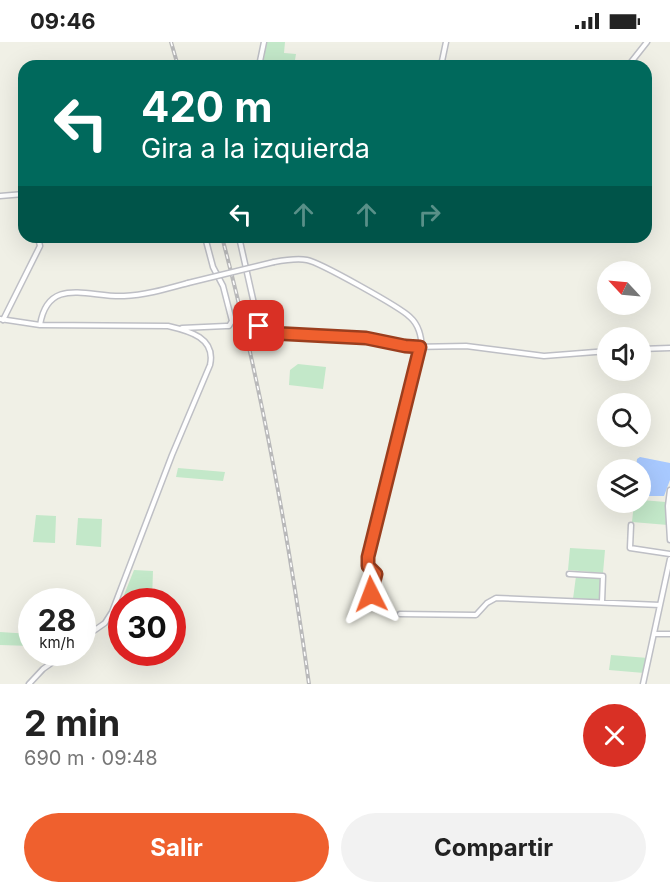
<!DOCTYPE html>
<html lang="es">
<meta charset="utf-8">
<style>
body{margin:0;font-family:Inter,sans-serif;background:#f2f2f2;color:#222;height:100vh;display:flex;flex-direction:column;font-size:22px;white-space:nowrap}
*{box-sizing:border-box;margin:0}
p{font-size:20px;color:#767676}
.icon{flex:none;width:33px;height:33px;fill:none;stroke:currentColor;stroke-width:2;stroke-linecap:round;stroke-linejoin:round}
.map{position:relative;height:642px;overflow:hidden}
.details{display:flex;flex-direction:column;background:#fff;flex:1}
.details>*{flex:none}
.guide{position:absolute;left:18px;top:18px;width:634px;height:183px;border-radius:18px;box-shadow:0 6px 24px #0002;background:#00695c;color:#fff;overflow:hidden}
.needle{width:39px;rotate:296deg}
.buttons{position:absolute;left:597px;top:219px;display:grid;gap:12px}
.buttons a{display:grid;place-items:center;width:54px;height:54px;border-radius:50%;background:#fff;box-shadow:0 6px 24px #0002;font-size:30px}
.speed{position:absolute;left:18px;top:546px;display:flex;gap:12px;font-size:30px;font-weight:700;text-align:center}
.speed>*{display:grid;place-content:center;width:78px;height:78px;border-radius:50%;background:#fff;box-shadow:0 6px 24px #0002;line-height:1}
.speed small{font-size:15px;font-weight:400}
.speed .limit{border:9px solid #d22;background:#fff;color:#111}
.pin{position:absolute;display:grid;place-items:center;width:51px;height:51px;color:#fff;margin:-26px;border-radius:12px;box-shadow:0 3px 9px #0006}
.me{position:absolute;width:66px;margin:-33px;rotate:357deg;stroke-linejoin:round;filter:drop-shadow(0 0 4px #0008)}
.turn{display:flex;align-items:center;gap:21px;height:126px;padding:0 24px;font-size:27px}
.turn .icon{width:78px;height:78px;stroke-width:2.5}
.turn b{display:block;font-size:42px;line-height:51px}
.lanes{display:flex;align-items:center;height:57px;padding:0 24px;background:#0003;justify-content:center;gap:30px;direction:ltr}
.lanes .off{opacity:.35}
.round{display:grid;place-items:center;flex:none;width:63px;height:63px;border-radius:32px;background:#f2f2f2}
.head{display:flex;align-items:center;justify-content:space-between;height:102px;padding:0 24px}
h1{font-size:36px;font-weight:700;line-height:45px}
.action{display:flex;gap:12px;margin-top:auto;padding:12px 24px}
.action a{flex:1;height:69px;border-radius:36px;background:#ef602e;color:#fff;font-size:24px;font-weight:700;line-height:69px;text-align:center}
.action a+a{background:#f2f2f2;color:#222}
.status{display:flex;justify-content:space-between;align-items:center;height:42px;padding:0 30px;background:#fff;direction:ltr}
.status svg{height:16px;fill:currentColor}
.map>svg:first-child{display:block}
.green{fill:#c3e8c9}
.water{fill:#a8c9ff}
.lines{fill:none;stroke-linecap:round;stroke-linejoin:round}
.minor-casing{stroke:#bebfc5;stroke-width:7}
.minor{stroke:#fff;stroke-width:4}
.rail-casing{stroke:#b9b9ba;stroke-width:4}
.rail{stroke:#fff;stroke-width:1.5;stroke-dasharray:4.5;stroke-linecap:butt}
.minor-bridge-casing{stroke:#bebfc5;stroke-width:7;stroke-linecap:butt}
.minor-bridge{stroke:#fff;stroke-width:4}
.route-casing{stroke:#9b3e1e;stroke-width:15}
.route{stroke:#ef602e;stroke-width:10}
</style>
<div class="status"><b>09:46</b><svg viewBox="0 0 49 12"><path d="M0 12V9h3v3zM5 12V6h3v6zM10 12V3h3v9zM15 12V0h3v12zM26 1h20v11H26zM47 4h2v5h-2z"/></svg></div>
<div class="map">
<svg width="670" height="642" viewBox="0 0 670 642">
<rect width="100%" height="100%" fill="#f0f0e6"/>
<path class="green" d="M 266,0 L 285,0 L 284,11 L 296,12 L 294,24 L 263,24 Z
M 298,322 L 326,325 L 323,347 L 289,343 L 290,328 Z
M 178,426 L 225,430 L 223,439 L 176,435 Z
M 641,458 L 666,460 L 668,483 L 632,480 L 634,461 L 640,460 Z
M 36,473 L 56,474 L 55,501 L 33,500 Z
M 78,476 L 102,477 L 101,505 L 76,503 Z
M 570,506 L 605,508 L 603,531 L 568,528 Z
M 134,528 L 153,529 L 152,557 L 122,558 Z
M 576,534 L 602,536 L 601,558 L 573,557 Z
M 0,590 L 31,592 L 31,604 L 0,603 Z
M 611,613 L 648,616 L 644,631 L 609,628 Z"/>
<path class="water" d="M 640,415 L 670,421 L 670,438 L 664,454 L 641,454 L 640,428 L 636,427 L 637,417 Z"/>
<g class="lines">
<defs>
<path id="minor" d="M 259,24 L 264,0
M 441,24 L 446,0
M 628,24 L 647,0
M 0,154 L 24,152
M 239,195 L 259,284 L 261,288 L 270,291 L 366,296 L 412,305 L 466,304 L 544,314 L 608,309
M 274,220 C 285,218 296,216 307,218 C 319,220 400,265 410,275 C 419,283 421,294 422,305
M 0,277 L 40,283 L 168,284 C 190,289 216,296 210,323 L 172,413 L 112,570 L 105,581 L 82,597
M 3,278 L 40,204 L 38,195
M 40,283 C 48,233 90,256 124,254 C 146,253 166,247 188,241
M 182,286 L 226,284 L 229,284 L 232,279 L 223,244 L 213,225 L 205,195
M 640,307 L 670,306
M 670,448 L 668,464 L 670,498
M 631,483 L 630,506 L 670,512
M 569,532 L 603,534 L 602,560
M 371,552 L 377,532 L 368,524 L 368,515 L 420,305
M 400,572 L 476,573 L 487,561 L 496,556 L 660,563
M 654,592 L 670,592
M 29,642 L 43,627 L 67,610
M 643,642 L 670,517"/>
</defs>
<use href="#minor" class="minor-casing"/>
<use href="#minor" class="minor"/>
<defs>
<path id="rail" d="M 171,0 L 178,24
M 222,195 C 261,342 288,491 309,642"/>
</defs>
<use href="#rail" class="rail-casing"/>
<use href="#rail" class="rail"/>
<defs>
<path id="minor-bridge" d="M 188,241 L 274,220"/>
</defs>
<use href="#minor-bridge" class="minor-bridge-casing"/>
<use href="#minor-bridge" class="minor-bridge"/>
</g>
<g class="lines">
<defs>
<path id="route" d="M 259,284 L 261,288 L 270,291 L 366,296 L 405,304 L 420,305 L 368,515 L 368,524 L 376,532 L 371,552"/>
</defs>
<use href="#route" class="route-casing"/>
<use href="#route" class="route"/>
</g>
</svg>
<div class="buttons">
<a><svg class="needle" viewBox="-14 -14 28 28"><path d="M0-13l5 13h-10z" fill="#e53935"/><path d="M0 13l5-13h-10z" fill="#767676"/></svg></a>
<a><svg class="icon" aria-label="sound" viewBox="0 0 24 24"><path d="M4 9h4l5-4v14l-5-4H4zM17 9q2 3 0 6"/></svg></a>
<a><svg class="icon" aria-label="search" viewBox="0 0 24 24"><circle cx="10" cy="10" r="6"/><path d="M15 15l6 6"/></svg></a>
<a><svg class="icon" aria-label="layers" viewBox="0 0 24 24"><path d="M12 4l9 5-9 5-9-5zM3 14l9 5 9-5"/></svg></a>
</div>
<div class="speed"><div>28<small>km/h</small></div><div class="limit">30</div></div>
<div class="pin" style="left:259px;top:284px;background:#d93025"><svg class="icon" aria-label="arrive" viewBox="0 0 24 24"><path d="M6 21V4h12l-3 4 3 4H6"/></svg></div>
<svg class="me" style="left:371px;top:552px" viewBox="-20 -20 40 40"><path d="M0-17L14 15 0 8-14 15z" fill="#ef602e" stroke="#fff" stroke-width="4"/></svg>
<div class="guide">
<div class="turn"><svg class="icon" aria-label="left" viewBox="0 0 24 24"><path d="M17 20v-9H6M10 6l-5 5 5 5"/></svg><div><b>420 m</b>Gira a la izquierda</div></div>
<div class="lanes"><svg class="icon" aria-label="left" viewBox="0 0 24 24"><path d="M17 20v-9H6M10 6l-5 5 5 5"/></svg><svg class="icon off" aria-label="ahead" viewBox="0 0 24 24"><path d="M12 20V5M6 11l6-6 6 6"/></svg><svg class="icon off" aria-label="ahead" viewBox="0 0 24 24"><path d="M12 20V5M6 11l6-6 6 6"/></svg><svg class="icon off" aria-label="right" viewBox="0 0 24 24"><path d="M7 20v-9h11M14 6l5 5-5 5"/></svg></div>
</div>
</div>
<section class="details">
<div class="head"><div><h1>2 min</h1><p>690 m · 09:48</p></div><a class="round" style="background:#d93025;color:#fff"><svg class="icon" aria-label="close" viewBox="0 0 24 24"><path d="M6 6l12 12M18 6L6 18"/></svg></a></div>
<div class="action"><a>Salir</a><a>Compartir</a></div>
</section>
